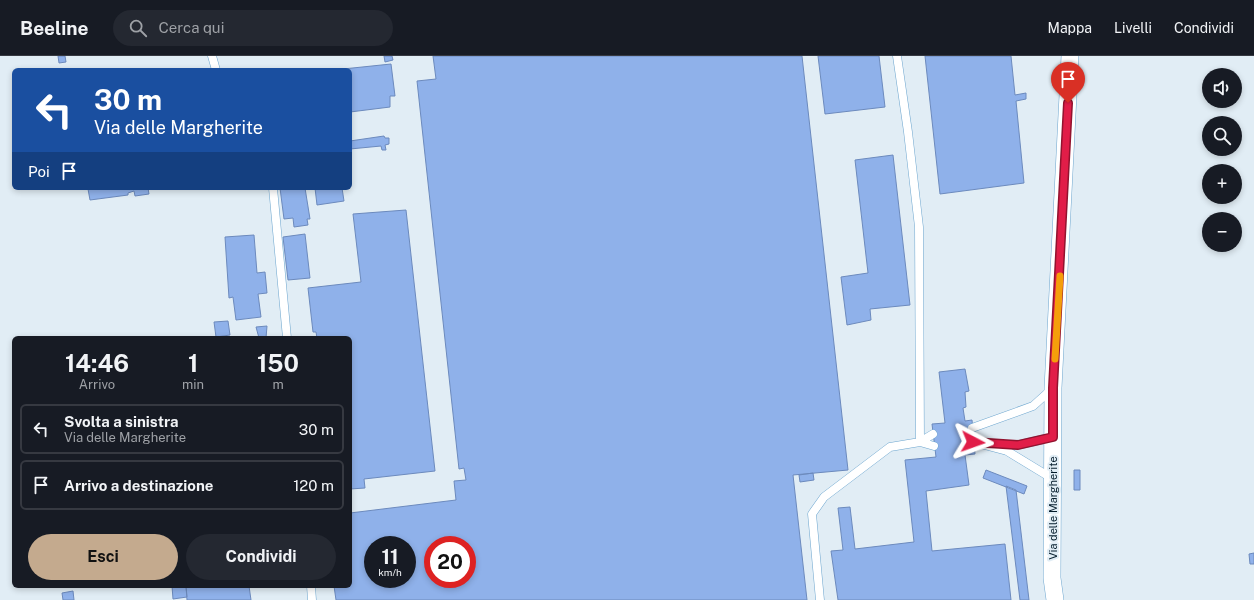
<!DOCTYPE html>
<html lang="it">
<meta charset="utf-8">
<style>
body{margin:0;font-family:"Public Sans",sans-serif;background:#242831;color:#f1f3f6;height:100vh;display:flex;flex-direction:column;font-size:15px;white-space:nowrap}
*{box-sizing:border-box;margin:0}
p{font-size:13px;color:#9ea1a6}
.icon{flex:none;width:22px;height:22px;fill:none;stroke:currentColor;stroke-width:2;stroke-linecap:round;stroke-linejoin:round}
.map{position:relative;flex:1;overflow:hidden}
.sheet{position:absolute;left:12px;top:280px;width:340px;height:252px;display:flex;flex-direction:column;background:#171b24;border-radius:6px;box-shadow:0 2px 6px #0003}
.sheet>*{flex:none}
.top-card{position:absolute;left:12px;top:12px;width:340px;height:122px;border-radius:6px;box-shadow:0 2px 6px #0003;background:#1a4fa0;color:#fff;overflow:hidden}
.controls{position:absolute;left:1202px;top:12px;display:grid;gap:8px}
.controls a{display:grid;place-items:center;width:40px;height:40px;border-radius:50%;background:#171b24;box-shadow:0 2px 6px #0003;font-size:20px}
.speed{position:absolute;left:364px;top:480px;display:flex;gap:8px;font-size:20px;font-weight:700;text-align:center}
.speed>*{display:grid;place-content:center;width:52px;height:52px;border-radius:50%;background:#171b24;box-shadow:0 2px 6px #0003;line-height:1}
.speed small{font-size:10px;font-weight:400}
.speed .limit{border:6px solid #d22;background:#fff;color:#111}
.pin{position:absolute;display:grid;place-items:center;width:34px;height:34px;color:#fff;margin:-41px -17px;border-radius:50% 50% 50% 0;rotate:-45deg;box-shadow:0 0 4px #0007}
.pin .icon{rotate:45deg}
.me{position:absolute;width:44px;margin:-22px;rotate:94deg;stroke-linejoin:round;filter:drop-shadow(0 0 3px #0008)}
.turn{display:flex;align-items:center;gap:14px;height:84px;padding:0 16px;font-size:18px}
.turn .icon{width:52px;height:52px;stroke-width:2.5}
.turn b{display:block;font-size:28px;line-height:34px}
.then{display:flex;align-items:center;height:38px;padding:0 16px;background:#0003;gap:8px;font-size:15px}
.eta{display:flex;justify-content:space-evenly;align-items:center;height:68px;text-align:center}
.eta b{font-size:24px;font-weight:700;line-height:28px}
.button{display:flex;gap:8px;margin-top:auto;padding:8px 16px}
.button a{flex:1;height:46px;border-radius:24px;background:#c4aa8e;color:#111;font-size:16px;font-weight:700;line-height:46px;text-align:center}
.button a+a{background:#242831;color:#f1f3f6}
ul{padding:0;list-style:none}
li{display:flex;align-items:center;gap:12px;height:50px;margin:0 8px 6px;padding:0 8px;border:2px solid #363941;border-radius:6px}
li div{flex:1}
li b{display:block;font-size:15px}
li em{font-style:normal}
header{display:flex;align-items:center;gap:24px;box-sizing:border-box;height:56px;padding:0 20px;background:#171b24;border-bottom:1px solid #363941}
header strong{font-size:19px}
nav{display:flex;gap:22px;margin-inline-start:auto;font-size:14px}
.search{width:280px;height:36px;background:#242831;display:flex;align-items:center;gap:10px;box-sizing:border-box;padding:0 14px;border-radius:22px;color:#9ea1a6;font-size:15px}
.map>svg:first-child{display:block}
.building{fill:#8fb1ea;stroke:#6c8abd;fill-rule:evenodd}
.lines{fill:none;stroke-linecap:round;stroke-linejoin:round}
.lane-casing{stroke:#6da6cf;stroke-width:9}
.street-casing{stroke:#6da6cf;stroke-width:18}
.lane{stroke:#fff;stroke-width:8}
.street{stroke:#fff;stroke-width:17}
.route-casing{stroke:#92132f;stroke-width:10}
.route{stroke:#e11d48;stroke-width:7}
.slow{stroke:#f59e0b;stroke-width:7}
.labels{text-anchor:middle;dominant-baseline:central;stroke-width:4;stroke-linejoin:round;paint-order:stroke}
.street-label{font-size:11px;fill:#041c2b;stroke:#e1edf5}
</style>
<header>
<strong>Beeline</strong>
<div class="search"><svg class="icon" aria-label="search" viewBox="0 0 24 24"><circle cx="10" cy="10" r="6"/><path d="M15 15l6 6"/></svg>Cerca qui</div>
<nav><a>Mappa</a><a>Livelli</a><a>Condividi</a></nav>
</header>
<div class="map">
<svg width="1254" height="544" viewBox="0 0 1254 544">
<rect width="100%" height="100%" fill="#e1edf5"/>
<path class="building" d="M 58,0 L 65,0 L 66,6 L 59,7 Z
M 384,0 L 392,0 L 393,4 L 385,6 Z
M 433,0 L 802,0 L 848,414 L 793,419 L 807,544 L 336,544 L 334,530 L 350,530 L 350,457 L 456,444 L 454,425 L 466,424 L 464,412 L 459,413 L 417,25 L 436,23 ZM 373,489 L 407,489 L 407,523 L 373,523 ZM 433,489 L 467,489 L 467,523 L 433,523 Z
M 818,0 L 879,0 L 885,51 L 825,58 Z
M 925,0 L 1011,0 L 1015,39 L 1026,37 L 1026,43 L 1016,45 L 1024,127 L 940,138 Z
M 391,8 L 395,40 L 390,40 L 390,51 L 350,56 L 350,14 L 343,13 Z
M 384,80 L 385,82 L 389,82 L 389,88 L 385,89 L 386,94 L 382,94 L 381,90 L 350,93 L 350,85 Z
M 893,99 L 910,249 L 870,253 L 871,264 L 847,269 L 841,221 L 868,217 L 855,104 Z
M 76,132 L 148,132 L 149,138 L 135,140 L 134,135 L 128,137 L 128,139 L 90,144 L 88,133 Z
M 280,132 L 305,132 L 310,163 L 307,163 L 308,169 L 294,171 L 293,162 L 284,163 Z
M 315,132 L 342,132 L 344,145 L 317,149 Z
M 406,154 L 435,415 L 364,423 L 365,432 L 350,433 L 350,282 L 317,282 L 316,276 L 313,276 L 308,232 L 361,226 L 353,158 Z
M 305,178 L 310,222 L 288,224 L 283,181 Z
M 254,179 L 257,217 L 265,216 L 267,237 L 258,238 L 261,261 L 236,264 L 233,241 L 229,242 L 225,181 Z
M 228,265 L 230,279 L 216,281 L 214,266 Z
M 267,270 L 266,282 L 259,282 L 256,271 Z
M 965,313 L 969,335 L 965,336 L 966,351 L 963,352 L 965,365 L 972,364 L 975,398 L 965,399 L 969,429 L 926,435 L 932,495 L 1005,488 L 1011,544 L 838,544 L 831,495 L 843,494 L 838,452 L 850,451 L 855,493 L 914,486 L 905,404 L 936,401 L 932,368 L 945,367 L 939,316 Z
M 986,414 L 1027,430 L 1024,438 L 983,422 Z
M 1074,414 L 1080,414 L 1080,434 L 1074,434 Z
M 813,417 L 814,424 L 800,426 L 799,419 Z
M 1006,430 L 1016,434 L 1029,544 L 1020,544 Z
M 1254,497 L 1254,508 L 1250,508 L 1249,498 Z
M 172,530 L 186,530 L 187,541 L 173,543 Z
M 186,530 L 249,530 L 251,544 L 187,544 Z
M 73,535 L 74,544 L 63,544 L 62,537 Z"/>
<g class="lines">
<defs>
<path id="lane" d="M 212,0 L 216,14
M 273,132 L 287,282
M 972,372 L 1033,350 L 1053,332
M 933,378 L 920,386 L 934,390
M 973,386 L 1007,395 L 1053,423
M 994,388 L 1018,389 L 1053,381
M 311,530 L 312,544
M 820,544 L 812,458 L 824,441 L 890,391 L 920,386 L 919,171 L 908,76 L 897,0"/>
<path id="street" d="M 1055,544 L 1052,522 L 1053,332 L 1070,0"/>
</defs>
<use href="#lane" class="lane-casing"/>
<use href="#street" class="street-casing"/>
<use href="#lane" class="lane"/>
<use href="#street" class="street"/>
</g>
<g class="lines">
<defs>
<path id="route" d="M 973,386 L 1018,389 L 1053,381 L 1053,332 L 1068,47"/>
</defs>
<use href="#route" class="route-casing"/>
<use href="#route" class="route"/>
<path class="slow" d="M 1055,303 L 1060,220"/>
</g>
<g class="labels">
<g class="street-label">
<text transform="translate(1053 452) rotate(-90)">Via delle Margherite</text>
</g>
</g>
</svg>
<div class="controls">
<a><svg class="icon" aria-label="sound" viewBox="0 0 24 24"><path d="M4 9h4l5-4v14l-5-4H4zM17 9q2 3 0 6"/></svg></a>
<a><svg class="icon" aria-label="search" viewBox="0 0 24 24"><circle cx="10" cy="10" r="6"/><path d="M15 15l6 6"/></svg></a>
<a>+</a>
<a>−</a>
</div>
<div class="speed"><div>11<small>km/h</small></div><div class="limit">20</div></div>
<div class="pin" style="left:1068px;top:47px;background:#d93025"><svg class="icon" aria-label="arrive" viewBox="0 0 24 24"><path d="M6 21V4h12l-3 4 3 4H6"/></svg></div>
<svg class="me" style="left:973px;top:386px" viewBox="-20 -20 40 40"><path d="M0-17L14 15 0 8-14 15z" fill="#e11d48" stroke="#fff" stroke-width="4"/></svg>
<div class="top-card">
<div class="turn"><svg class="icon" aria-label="left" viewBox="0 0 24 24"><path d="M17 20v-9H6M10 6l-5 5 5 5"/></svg><div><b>30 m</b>Via delle Margherite</div></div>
<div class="then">Poi<svg class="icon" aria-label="arrive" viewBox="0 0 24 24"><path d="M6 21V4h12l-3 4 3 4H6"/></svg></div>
</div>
<section class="sheet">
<div class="eta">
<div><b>14:46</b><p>Arrivo</p></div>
<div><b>1</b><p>min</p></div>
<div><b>150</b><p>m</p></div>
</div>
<ul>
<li><svg class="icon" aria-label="left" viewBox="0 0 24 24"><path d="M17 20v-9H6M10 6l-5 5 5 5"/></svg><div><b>Svolta a sinistra</b><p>Via delle Margherite</p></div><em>30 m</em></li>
<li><svg class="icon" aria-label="arrive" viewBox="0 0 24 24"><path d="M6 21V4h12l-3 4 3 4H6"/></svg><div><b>Arrivo a destinazione</b></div><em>120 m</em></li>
</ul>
<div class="button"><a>Esci</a><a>Condividi</a></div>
</section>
</div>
